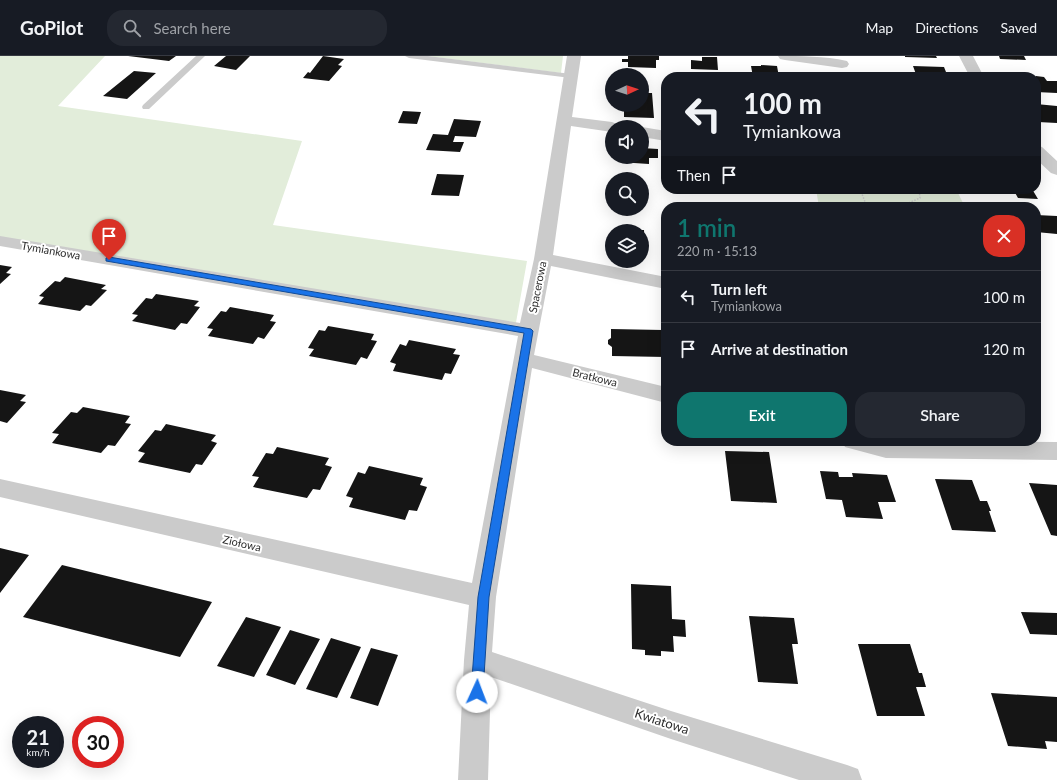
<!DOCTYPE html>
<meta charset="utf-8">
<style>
body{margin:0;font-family:Lato,sans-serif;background:#242831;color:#f1f3f6;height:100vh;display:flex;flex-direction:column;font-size:15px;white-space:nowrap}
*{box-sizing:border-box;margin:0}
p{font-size:13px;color:#9ea1a6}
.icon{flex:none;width:22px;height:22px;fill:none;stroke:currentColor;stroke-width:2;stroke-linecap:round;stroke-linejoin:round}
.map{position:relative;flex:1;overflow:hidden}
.panel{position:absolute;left:661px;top:146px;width:380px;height:244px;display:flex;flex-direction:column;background:#171b24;border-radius:16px;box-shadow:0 4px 16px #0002}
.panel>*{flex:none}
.top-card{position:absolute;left:661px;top:16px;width:380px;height:122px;border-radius:16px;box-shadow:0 4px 16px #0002;background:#171b24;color:#f1f3f6;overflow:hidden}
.needle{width:26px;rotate:87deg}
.tools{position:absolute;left:605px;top:12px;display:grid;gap:8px}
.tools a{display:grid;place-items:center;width:44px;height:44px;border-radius:50%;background:#171b24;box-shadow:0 4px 16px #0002;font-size:20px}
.speed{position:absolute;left:12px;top:660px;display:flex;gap:8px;font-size:20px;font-weight:700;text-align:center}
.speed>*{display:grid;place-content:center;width:52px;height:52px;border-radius:50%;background:#171b24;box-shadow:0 4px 16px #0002;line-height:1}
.speed small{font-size:10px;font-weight:400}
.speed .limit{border:6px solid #d22;background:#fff;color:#111}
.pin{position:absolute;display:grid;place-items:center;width:34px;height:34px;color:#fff;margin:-41px -17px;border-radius:50% 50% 50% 0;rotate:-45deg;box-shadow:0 0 4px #0007}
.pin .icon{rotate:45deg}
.me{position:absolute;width:44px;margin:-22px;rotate:2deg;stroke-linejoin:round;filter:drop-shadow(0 0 3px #0008)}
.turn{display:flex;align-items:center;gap:14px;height:84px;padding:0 16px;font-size:18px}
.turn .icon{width:52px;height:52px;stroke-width:2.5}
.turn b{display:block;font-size:28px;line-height:34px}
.then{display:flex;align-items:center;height:38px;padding:0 16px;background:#0003;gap:8px;font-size:15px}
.round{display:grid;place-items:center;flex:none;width:42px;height:42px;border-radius:16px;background:#242831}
.summary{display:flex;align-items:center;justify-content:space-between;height:68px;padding:0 16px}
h1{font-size:24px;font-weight:600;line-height:30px;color:#0f766e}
.cta{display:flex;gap:8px;margin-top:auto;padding:8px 16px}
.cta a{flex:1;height:46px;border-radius:16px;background:#0f766e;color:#fff;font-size:16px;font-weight:600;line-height:46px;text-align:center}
.cta a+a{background:#242831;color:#f1f3f6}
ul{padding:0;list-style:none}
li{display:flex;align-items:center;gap:12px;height:52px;padding:0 16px;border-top:1px solid #363941}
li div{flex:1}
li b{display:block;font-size:15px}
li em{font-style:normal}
header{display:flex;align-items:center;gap:24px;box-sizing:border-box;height:56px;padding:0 20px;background:#171b24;border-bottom:1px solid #363941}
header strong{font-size:19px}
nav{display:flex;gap:22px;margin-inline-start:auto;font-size:14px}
.search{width:280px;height:36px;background:#242831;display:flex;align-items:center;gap:10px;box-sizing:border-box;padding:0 14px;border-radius:16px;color:#9ea1a6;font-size:15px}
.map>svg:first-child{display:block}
.green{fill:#e2edda}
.building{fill:#151515}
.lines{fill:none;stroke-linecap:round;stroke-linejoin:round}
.path{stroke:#cbcbcb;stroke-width:1.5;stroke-dasharray:1.5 1.5;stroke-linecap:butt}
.lane{fill:#cbcbcb;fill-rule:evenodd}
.street{fill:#cbcbcb;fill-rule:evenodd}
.route{fill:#1a73e8;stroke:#114b97}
.labels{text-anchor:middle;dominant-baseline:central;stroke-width:4;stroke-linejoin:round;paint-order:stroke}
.street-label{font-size:11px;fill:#2e2e2e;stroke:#fff}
.near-street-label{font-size:13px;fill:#2e2e2e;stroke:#fff}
</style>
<header>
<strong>GoPilot</strong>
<div class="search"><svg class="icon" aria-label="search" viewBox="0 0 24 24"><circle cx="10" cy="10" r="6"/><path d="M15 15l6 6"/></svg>Search here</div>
<nav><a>Map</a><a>Directions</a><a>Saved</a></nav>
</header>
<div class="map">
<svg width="1057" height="724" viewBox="0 0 1057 724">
<rect width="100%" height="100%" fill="#fff"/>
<path class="green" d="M 0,0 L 105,0 L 58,50 L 302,85 L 273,169 L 527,205 L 515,272 L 0,185 Z
M 427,0 L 563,0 L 561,17 Z
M 816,133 L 956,133 L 965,151 L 819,151 Z"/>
<path class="building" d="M 128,0 L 176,0 L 169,5 Z
M 226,0 L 250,0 L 236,14 L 214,10 Z
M 323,0 L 344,3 L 338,9 L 342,10 L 329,25 L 303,22 L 308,16 L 310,17 Z
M 628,0 L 659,0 L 659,4 L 656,4 L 656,12 L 628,11 L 628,6 L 622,6 L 622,3 L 628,3 Z
M 905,0 L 936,0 L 937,2 L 905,1 Z
M 999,0 L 1024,0 L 1026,4 L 1000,3 Z
M 702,1 L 717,1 L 718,14 L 691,13 L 691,4 L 702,5 Z
M 761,9 L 777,10 L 779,21 L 753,21 L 751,10 L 761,10 Z
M 913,10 L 944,11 L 948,21 L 917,21 Z
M 134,15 L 156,17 L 127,43 L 103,40 Z
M 1036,20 L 1044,21 L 1047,25 L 1057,25 L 1057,37 L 1036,36 Z
M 642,37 L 652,37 L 654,62 L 624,61 L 624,49 L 642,49 Z
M 1036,48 L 1057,50 L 1057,67 L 1038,66 L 1036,62 Z
M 403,55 L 421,56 L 417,68 L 398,67 Z
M 454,63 L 481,65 L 476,81 L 455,80 L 453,86 L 464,86 L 460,96 L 426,94 L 433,78 L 448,79 Z
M 642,92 L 658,93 L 658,102 L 649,102 L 649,108 L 619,106 L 620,101 L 642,101 Z
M 437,118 L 464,119 L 459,140 L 431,139 Z
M 755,133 L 791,133 L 792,137 L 755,135 Z
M 1013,133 L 1032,133 L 1038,143 L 1018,142 Z
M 1036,159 L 1057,160 L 1057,178 L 1036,176 Z
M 642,174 L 644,174 L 645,199 L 642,199 Z
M 0,209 L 12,211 L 6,217 L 11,218 L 0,228 Z
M 65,221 L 106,229 L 101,233 L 107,234 L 91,250 L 86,249 L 80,255 L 38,248 L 44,241 L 39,240 L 55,225 L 60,226 Z
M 156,238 L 199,245 L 194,250 L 200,251 L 187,268 L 181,267 L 175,274 L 132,265 L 138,259 L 132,258 L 146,242 L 152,243 Z
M 230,251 L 274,259 L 270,265 L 276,266 L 264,283 L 258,281 L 253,288 L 208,280 L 213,273 L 207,272 L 221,255 L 226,256 Z
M 328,270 L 374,278 L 371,284 L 377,285 L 367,303 L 361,301 L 356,309 L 309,300 L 314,293 L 308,292 L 319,274 L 325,275 Z
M 611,273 L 663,274 L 666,301 L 612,300 L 612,291 L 608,288 L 608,284 L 611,282 Z
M 409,284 L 456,293 L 453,298 L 460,299 L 451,318 L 445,317 L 442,324 L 393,315 L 396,308 L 390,306 L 400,288 L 406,290 Z
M 0,334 L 26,339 L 20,345 L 26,346 L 7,367 L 0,365 Z
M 83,351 L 130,360 L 125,367 L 131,368 L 115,390 L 108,389 L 101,397 L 52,387 L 59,378 L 52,377 L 71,356 L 77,357 Z
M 166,368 L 216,379 L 211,385 L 217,387 L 202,409 L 196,408 L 190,417 L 138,406 L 145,397 L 138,395 L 155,374 L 161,375 Z
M 277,391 L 329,402 L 325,409 L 332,411 L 320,434 L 313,433 L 307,442 L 253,431 L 259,421 L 252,420 L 266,397 L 273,398 Z
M 725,395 L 769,396 L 777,447 L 731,445 Z
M 369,410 L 423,422 L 420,429 L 427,431 L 417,455 L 409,454 L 405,464 L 349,451 L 353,442 L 346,440 L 358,416 L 365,418 Z
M 820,415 L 838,416 L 839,421 L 853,421 L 852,417 L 887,419 L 896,446 L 878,446 L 883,463 L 846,461 L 842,444 L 826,443 Z
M 935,423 L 972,424 L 980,445 L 987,445 L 991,455 L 989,455 L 996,476 L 952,474 Z
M 1029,427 L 1057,429 L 1057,480 L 1051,479 Z
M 0,492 L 29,499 L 0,537 Z
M 62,509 L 212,546 L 180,601 L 23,561 Z
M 631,528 L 671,530 L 672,563 L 685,564 L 686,581 L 673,580 L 674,596 L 661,595 L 661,600 L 645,599 L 645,594 L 632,593 Z
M 1021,556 L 1057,557 L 1057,579 L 1030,578 Z
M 749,560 L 794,562 L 798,588 L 792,588 L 798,628 L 758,626 Z
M 246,561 L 281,571 L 254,621 L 217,610 Z
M 290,574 L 320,583 L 295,629 L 266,619 Z
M 331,582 L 361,591 L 337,642 L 306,633 Z
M 858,588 L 910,588 L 919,617 L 922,617 L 926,631 L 916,631 L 925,660 L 877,660 Z
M 371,592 L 398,599 L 378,650 L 350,642 Z
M 991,637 L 1057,641 L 1057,686 L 1045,685 L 1047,693 L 1008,690 Z"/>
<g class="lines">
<path class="path" d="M 860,133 L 867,151
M 906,151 L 906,148 L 920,142 L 919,133"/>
<path class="lane" d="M 196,0 L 205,0 L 149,53 L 143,53 L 142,51 L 143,49 Z
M 405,0 L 428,0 L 571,18 L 575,20 L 571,22 L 409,2 Z"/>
<path class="street" d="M 567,0 L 581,0 L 572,61 L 612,66 L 617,68 L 620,71 L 612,71 L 612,76 L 571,70 L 553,199 L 666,221 L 666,233 L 551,210 L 534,299 L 666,331 L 666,347 L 532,312 L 496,541 L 492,596 L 671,655 L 847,709 L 858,713 L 862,724 L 799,724 L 671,683 L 491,621 L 488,724 L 458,724 L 464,604 L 469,549 L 0,441 L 0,423 L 472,527 L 518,280 L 0,190 L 0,180 L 520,267 L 534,203 Z
M 778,0 C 801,0 824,0 847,5 L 849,8 L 847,11 L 842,12 L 785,4 L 780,3 Z
M 959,0 L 973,0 L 984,21 L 970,21 Z
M 642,71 L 666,75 L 666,85 L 642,81 Z
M 1036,89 L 1042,91 L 1057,105 L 1057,119 L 1051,117 L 1036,103 Z
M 842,385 L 1057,386 L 1057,404 L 886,402 L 845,391 Z"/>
</g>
<path class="route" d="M 109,201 L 531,273 L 533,275 L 489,541 L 483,636 L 481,640 L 477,641 L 472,640 L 471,636 L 478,541 L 524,277 L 106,205 L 106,202 Z"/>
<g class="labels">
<g class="street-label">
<text transform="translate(51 194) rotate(10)">Tymiankowa</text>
<text transform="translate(537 231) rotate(-79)">Spacerowa</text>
<text transform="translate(595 321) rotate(14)">Bratkowa</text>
<text transform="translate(242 487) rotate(13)">Ziołowa</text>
</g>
<g class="near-street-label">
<text transform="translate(662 665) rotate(18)">Kwiatowa</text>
</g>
</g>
</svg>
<div class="tools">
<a><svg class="needle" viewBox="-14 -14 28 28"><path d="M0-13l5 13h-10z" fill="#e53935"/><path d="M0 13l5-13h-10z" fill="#9ea1a6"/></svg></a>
<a><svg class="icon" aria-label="sound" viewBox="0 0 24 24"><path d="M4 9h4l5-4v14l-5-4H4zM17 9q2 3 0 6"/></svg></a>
<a><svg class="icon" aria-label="search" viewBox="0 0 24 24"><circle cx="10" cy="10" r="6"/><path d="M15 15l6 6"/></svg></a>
<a><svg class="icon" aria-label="layers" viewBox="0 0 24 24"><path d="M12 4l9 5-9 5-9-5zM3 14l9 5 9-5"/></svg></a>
</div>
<div class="speed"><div>21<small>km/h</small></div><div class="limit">30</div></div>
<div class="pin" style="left:109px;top:204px;background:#d93025"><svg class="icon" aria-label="arrive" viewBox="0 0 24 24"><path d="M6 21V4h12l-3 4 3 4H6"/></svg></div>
<svg class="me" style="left:477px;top:636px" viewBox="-20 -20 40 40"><circle r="19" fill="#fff"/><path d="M0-13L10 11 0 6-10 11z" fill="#1a73e8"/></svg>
<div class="top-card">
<div class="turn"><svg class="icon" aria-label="left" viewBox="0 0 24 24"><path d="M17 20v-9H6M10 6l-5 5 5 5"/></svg><div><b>100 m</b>Tymiankowa</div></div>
<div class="then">Then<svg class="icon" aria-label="arrive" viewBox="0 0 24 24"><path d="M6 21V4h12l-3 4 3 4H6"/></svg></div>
</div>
<section class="panel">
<div class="summary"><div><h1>1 min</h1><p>220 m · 15:13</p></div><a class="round" style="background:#d93025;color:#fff"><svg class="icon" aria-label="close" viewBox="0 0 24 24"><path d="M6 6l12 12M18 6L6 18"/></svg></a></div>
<ul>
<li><svg class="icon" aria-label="left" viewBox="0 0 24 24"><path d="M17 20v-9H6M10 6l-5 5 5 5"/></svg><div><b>Turn left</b><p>Tymiankowa</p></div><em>100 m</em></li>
<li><svg class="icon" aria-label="arrive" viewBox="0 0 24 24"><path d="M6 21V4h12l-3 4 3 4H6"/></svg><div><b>Arrive at destination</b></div><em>120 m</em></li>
</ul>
<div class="cta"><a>Exit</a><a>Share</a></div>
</section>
</div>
